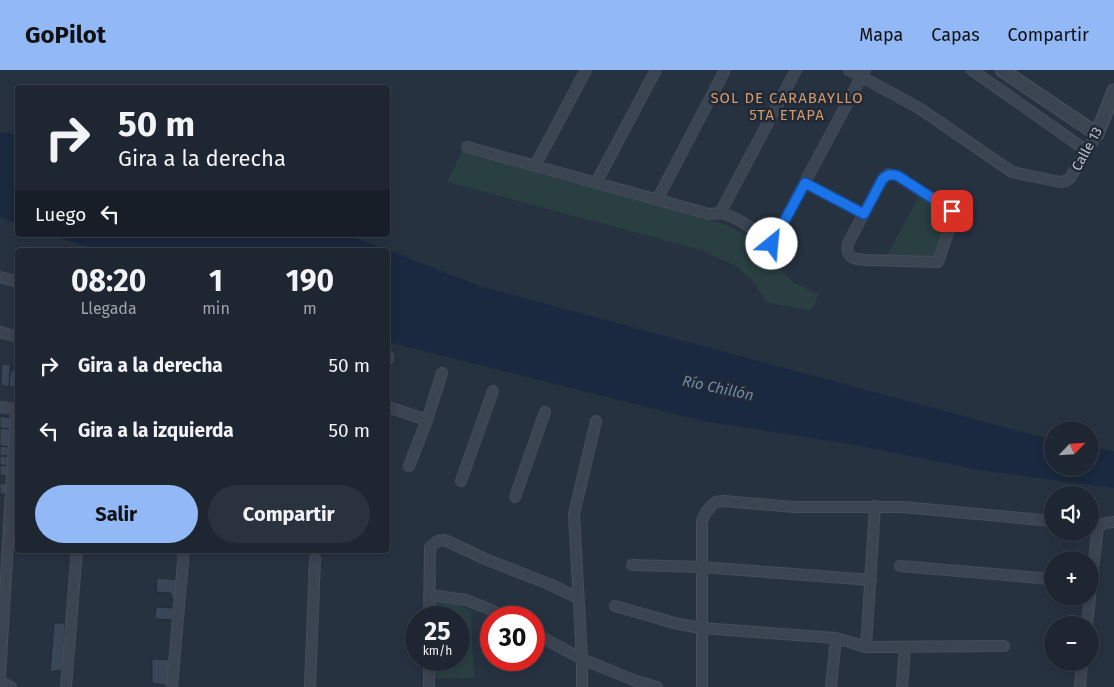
<!DOCTYPE html>
<html lang="es">
<meta charset="utf-8">
<style>
body{margin:0;font-family:"Fira Sans",sans-serif;background:#2a323d;color:#f1f3f6;height:100vh;display:flex;flex-direction:column;font-size:19px;white-space:nowrap}
*{box-sizing:border-box;margin:0}
p{font-size:16px;color:#a0a5ab}
.icon{flex:none;width:28px;height:28px;fill:none;stroke:currentColor;stroke-width:2;stroke-linecap:round;stroke-linejoin:round}
.map{position:relative;flex:1;overflow:hidden}
.drawer{position:absolute;left:15px;top:178px;width:375px;height:305px;display:flex;flex-direction:column;background:#1d2631;border-radius:5px;box-shadow:0 2px 12px #0003,0 0 0 1px #3b434d}
.drawer>*{flex:none}
.top-card{position:absolute;left:15px;top:15px;width:375px;height:152px;border-radius:5px;box-shadow:0 2px 12px #0003,0 0 0 1px #3b434d;background:#1d2631;color:#f1f3f6;overflow:hidden}
.needle{width:32px;rotate:65deg}
.buttons{position:absolute;left:1044px;top:351px;display:grid;gap:10px}
.buttons a{display:grid;place-items:center;width:55px;height:55px;border-radius:50%;background:#1d2631;box-shadow:0 2px 12px #0003,0 0 0 1px #3b434d;font-size:25px}
.speed{position:absolute;left:405px;top:536px;display:flex;gap:10px;font-size:25px;font-weight:700;text-align:center}
.speed>*{display:grid;place-content:center;width:65px;height:65px;border-radius:50%;background:#1d2631;box-shadow:0 2px 12px #0003,0 0 0 1px #3b434d;line-height:1}
.speed small{font-size:12px;font-weight:400}
.speed .limit{border:8px solid #d22;background:#fff;color:#111}
.pin{position:absolute;display:grid;place-items:center;width:42px;height:42px;color:#fff;margin:-21px;border-radius:10px;box-shadow:0 2px 8px #0006}
.me{position:absolute;width:55px;margin:-28px;rotate:28deg;stroke-linejoin:round;filter:drop-shadow(0 0 4px #0008)}
.turn{display:flex;align-items:center;gap:18px;height:105px;padding:0 20px;font-size:22px}
.turn .icon{width:65px;height:65px;stroke-width:2.5}
.turn b{display:block;font-size:35px;line-height:42px}
.then{display:flex;align-items:center;height:48px;padding:0 20px;background:#0003;gap:10px;font-size:19px}
.eta{display:flex;justify-content:space-evenly;align-items:center;height:85px;text-align:center}
.eta b{font-size:30px;font-weight:700;line-height:35px}
.button{display:flex;gap:10px;margin-top:auto;padding:10px 20px}
.button a{flex:1;height:58px;border-radius:30px;background:#92b8f6;color:#111;font-size:20px;font-weight:700;line-height:58px;text-align:center}
.button a+a{background:#2a323d;color:#f1f3f6}
ul{padding:0;list-style:none}
li{display:flex;align-items:center;gap:15px;height:65px;padding:0 20px}
li div{flex:1}
li b{display:block;font-size:19px}
li em{font-style:normal}
header{display:flex;align-items:center;gap:30px;box-sizing:border-box;height:70px;padding:0 25px;background:#92b8f6;color:#111}
header strong{font-size:24px}
nav{display:flex;gap:28px;margin-inline-start:auto;font-size:18px}
.map>svg:first-child{display:block}
.green{fill:#293f42}
.water{fill:#1a293f}
.building{fill:#394657;stroke:#222b38}
.lines{fill:none;stroke-linecap:round;stroke-linejoin:round}
.minor-casing{stroke:#454d5a;stroke-width:12}
.tertiary-casing{stroke:#454d5a;stroke-width:15}
.minor{stroke:#3b4451;stroke-width:10}
.tertiary{stroke:#3b4451;stroke-width:12}
.route-casing{stroke:#114b97;stroke-width:12}
.route{stroke:#1a73e8;stroke-width:9}
.labels{text-anchor:middle;dominant-baseline:central;stroke-width:5;stroke-linejoin:round;paint-order:stroke}
.street-label{font-size:14px;fill:#b8bfcb;stroke:#202936}
.neighbourhood-label{font-size:15px;letter-spacing:1px;fill:#d3996a;stroke:#202936}
.water-label{font-size:15px;font-style:italic;fill:#7289a9;stroke:#202936}
</style>
<header>
<strong>GoPilot</strong>
<nav><a>Mapa</a><a>Capas</a><a>Compartir</a></nav>
</header>
<div class="map">
<svg width="1114" height="617" viewBox="0 0 1114 617">
<rect width="100%" height="100%" fill="#273241"/>
<path class="green" d="M 462,82 L 727,155 L 746,165 L 764,180 L 776,196 L 794,213 L 819,224 L 811,240 L 767,233 L 754,213 L 738,197 L 701,180 L 447,112 Z
M 919,126 L 948,145 L 934,187 L 887,185 Z
M 433,532 L 454,533 L 471,541 L 474,608 L 435,608 L 435,590 L 459,590 L 459,548 L 433,547 Z"/>
<path class="water" d="M 0,62 L 17,65 L 17,153 L 0,147 Z
M 52,165 L 349,165 L 387,180 L 96,180 Z
M 388,180 L 479,216 L 1052,370 L 1052,398 L 1090,398 L 1090,377 L 1114,381 L 1114,418 L 979,400 L 856,375 L 703,351 L 388,272 Z"/>
<path class="building" d="M 2,294 L 11,295 L 9,317 L 1,315 Z
M 10,300 L 18,301 L 16,317 L 9,317 Z
M 0,346 L 11,348 L 10,359 L 0,358 Z
M 0,358 L 10,359 L 9,377 L 0,376 Z
M 0,376 L 9,377 L 7,386 L 0,386 Z
M 0,386 L 7,386 L 8,396 L 0,395 Z
M 0,395 L 8,396 L 8,406 L 0,405 Z
M 0,413 L 8,414 L 7,424 L 0,424 Z
M 157,508 L 179,510 L 176,529 L 172,528 L 171,523 L 156,522 Z
M 156,537 L 175,538 L 174,550 L 155,549 Z
M 54,553 L 65,553 L 63,600 L 50,602 Z
M 152,589 L 172,590 L 170,616 L 152,613 Z"/>
<g class="lines">
<defs>
<path id="minor" d="M 849,0 L 919,38 L 1012,102 L 1060,112 L 1066,111 L 1070,108 L 1097,64
M 972,0 L 1087,81
M 467,77 L 709,144 C 713,144 717,143 721,143 C 739,147 758,163 772,174 L 865,0
M 535,96 L 586,0
M 889,104 L 898,106 L 954,143 L 954,145 L 938,192 L 865,190 C 854,189 845,188 848,173 L 882,110 L 884,107 Z
M 596,113 L 656,0
M 805,113 L 864,144
M 657,130 L 725,0
M 720,143 L 796,0
M 0,207 L 18,212
M 0,262 L 18,267
M 388,289 L 388,286
M 0,337 L 16,339 L 0,606
M 388,337 L 427,350
M 409,396 L 427,350 L 442,303
M 461,411 L 493,321
M 515,427 L 545,342
M 1090,456 L 1098,457 L 1105,453 L 1114,452
M 632,495 L 702,497 L 871,510
M 900,496 L 1052,509
M 1090,524 L 1098,457
M 429,525 L 466,530 L 489,539 L 505,548
M 615,536 L 678,554 L 702,558 L 836,568 L 866,577 L 1004,576
M 429,548 L 430,477 L 438,471 L 445,470 L 485,489 L 549,514 L 578,528
M 1087,555 L 1090,528
M 534,563 L 582,589 L 636,611 L 657,617
M 866,577 L 875,436
M 0,611 L 11,617
M 66,617 L 77,480
M 172,617 L 184,480
M 310,617 L 315,489
M 429,617 L 429,590
M 582,617 L 582,589 L 574,444 L 596,351
M 702,617 L 702,451 L 706,442 L 712,435 L 716,432 L 724,431 L 793,437 L 903,437 L 1052,451
M 831,617 L 836,568
M 902,617 L 905,577
M 1080,617 L 1082,592"/>
<path id="tertiary" d="M 1002,0 L 1097,64 L 1114,21"/>
</defs>
<use href="#minor" class="minor-casing"/>
<use href="#tertiary" class="tertiary-casing"/>
<use href="#minor" class="minor"/>
<use href="#tertiary" class="tertiary"/>
</g>
<g class="lines">
<defs>
<path id="route" d="M 772,174 L 805,113 L 864,144 L 882,110 C 887,104 891,104 898,106 L 952,141"/>
</defs>
<use href="#route" class="route-casing"/>
<use href="#route" class="route"/>
</g>
<g class="labels">
<g class="street-label">
<text transform="translate(1087 79) rotate(-61)">Calle 13</text>
</g>
<g class="neighbourhood-label">
<text x="787" y="28">SOL DE CARABAYLLO<tspan x="787" dy="17">5TA ETAPA</tspan></text>
</g>
<g class="water-label">
<text transform="translate(718 318) rotate(12)">Río Chillón</text>
</g>
</g>
</svg>
<div class="buttons">
<a><svg class="needle" viewBox="-14 -14 28 28"><path d="M0-13l5 13h-10z" fill="#e53935"/><path d="M0 13l5-13h-10z" fill="#a0a5ab"/></svg></a>
<a><svg class="icon" aria-label="sound" viewBox="0 0 24 24"><path d="M4 9h4l5-4v14l-5-4H4zM17 9q2 3 0 6"/></svg></a>
<a>+</a>
<a>−</a>
</div>
<div class="speed"><div>25<small>km/h</small></div><div class="limit">30</div></div>
<div class="pin" style="left:952px;top:141px;background:#d93025"><svg class="icon" aria-label="arrive" viewBox="0 0 24 24"><path d="M6 21V4h12l-3 4 3 4H6"/></svg></div>
<svg class="me" style="left:772px;top:174px" viewBox="-20 -20 40 40"><circle r="19" fill="#fff"/><path d="M0-13L10 11 0 6-10 11z" fill="#1a73e8"/></svg>
<div class="top-card">
<div class="turn"><svg class="icon" aria-label="right" viewBox="0 0 24 24"><path d="M7 20v-9h11M14 6l5 5-5 5"/></svg><div><b>50 m</b>Gira a la derecha</div></div>
<div class="then">Luego<svg class="icon" aria-label="left" viewBox="0 0 24 24"><path d="M17 20v-9H6M10 6l-5 5 5 5"/></svg></div>
</div>
<section class="drawer">
<div class="eta">
<div><b>08:20</b><p>Llegada</p></div>
<div><b>1</b><p>min</p></div>
<div><b>190</b><p>m</p></div>
</div>
<ul>
<li><svg class="icon" aria-label="right" viewBox="0 0 24 24"><path d="M7 20v-9h11M14 6l5 5-5 5"/></svg><div><b>Gira a la derecha</b></div><em>50 m</em></li>
<li><svg class="icon" aria-label="left" viewBox="0 0 24 24"><path d="M17 20v-9H6M10 6l-5 5 5 5"/></svg><div><b>Gira a la izquierda</b></div><em>50 m</em></li>
</ul>
<div class="button"><a>Salir</a><a>Compartir</a></div>
</section>
</div>
